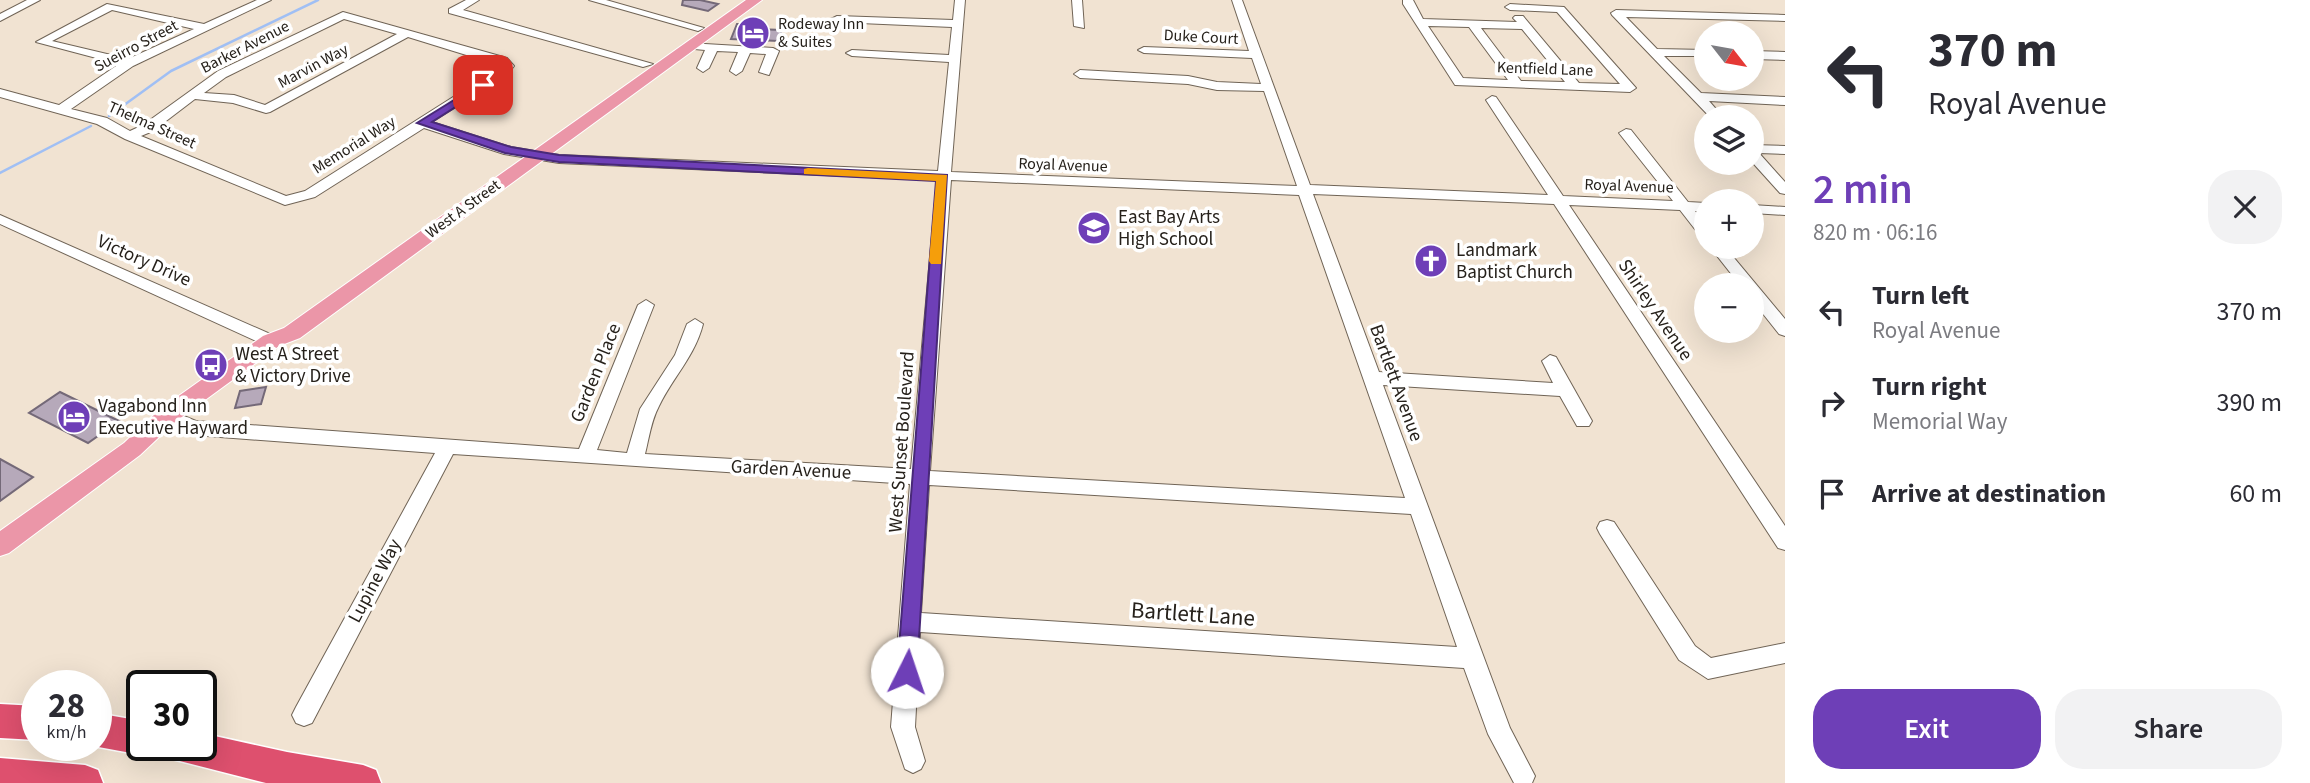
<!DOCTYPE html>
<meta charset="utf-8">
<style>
body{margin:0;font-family:"Source Sans 3",sans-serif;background:#f2f2f3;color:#2b2b33;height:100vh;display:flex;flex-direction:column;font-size:26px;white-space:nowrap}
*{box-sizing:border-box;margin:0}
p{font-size:23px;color:#7c7c81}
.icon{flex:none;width:38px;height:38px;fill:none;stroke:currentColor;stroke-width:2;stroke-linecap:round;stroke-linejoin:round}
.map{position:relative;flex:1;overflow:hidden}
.details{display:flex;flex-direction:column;background:#fff;width:525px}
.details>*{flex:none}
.hud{background:#fff;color:#2b2b33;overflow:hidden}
.needle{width:46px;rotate:121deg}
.controls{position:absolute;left:1694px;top:21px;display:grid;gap:14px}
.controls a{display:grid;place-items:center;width:70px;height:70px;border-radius:50%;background:#fff;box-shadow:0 7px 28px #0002;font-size:35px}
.speed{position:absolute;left:21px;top:670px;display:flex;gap:14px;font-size:35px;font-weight:700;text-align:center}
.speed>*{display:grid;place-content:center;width:91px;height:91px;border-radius:50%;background:#fff;box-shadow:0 7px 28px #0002;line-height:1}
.speed small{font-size:18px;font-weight:400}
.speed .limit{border:4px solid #111;border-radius:10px;background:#fff;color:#111}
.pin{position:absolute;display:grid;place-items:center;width:60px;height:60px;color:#fff;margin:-30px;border-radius:14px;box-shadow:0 4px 10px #0006}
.me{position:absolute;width:77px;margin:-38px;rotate:4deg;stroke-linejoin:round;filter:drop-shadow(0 0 5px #0008)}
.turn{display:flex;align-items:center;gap:24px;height:147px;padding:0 28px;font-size:32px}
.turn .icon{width:91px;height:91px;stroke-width:2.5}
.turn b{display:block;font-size:49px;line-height:60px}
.round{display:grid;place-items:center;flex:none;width:74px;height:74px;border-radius:28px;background:#f2f2f3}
.overview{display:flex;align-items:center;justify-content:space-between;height:119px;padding:0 28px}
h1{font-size:42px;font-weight:600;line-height:52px;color:#6e3fb7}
.button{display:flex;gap:14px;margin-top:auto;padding:14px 28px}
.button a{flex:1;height:80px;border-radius:28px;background:#6e3fb7;color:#fff;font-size:28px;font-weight:600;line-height:80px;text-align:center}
.button a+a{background:#f2f2f3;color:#2b2b33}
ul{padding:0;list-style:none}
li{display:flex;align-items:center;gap:21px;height:91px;padding:0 28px}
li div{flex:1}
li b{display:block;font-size:26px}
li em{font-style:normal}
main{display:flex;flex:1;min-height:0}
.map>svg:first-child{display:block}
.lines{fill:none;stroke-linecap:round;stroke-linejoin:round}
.stream{stroke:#a0bff4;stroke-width:2.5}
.building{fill:#b6a9ba;stroke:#746978;stroke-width:2}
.minor-casing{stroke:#706456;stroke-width:2}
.major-casing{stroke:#fff;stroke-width:2}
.highway-casing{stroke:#fff;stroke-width:3}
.minor{fill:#fff;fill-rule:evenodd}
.major{fill:#eb96a8;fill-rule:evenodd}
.highway{fill:#de506e;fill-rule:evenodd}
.route{fill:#6e3fb7;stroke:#482977;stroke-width:2}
.slow{fill:#f59e0b}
.labels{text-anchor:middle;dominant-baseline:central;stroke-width:7;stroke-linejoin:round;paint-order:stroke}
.far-poi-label{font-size:16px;fill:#26211b;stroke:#fff;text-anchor:start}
.far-street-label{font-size:16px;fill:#26211b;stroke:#fff}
.poi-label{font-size:19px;fill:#26211b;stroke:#fff;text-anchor:start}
.street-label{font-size:19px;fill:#26211b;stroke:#fff}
.near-street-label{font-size:23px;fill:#26211b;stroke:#fff}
</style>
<main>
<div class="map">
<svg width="1785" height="783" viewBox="0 0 1785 783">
<rect width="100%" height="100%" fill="#f1e3d2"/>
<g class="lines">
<path class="stream" d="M 109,116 L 171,71 L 318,0
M 0,173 L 91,126"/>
</g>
<path class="building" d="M 683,0 L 700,0 L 718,4 L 708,11 L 682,5 Z
M 737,24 L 758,24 L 756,29 L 782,30 L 778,41 L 731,39 Z
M 266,387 L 261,404 L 235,408 L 240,391 Z
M 60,392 L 119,421 L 88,443 L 29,413 Z
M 0,459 L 33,477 L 0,501 Z"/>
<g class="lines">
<defs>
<path id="minor" d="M 27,0 L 40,0 L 0,21 L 0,14 Z
M 257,0 L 271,0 L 133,66 L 71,109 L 107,118 L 130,131 L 143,125 L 218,71 L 343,12 L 507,58 L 514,66 L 507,75 L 432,122 L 511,147 L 559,155 L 938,171 L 949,62 L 852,56 L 846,53 L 852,50 L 949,55 L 952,27 L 837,22 L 831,19 L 837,16 L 953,20 L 955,0 L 965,0 L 951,172 L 1297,186 L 1264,91 L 1217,90 L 1188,84 L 1080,78 L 1074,74 L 1080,70 L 1188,76 L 1217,82 L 1261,84 L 1252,58 L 1144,53 L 1138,50 L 1144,47 L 1249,51 L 1232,0 L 1242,0 L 1310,185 L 1548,195 L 1486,100 L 1492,96 L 1496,97 L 1563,196 L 1673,201 L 1619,133 L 1626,129 L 1631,130 L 1688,202 L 1706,203 L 1706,211 L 1695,211 L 1706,225 L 1706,238 L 1701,237 L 1680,210 L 1569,205 L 1785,526 L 1785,550 L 1778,548 L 1554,204 L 1313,194 L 1379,372 L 1553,383 L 1542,361 L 1550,355 L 1556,357 L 1592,421 L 1589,426 L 1577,426 L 1560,396 L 1383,385 L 1510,728 L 1535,776 L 1532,783 L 1514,783 L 1488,734 L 1464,668 L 920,632 L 915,727 L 925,761 L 921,769 L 913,773 L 905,769 L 891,727 L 910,484 L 453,454 L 312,723 L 304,726 L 296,723 L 292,715 L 296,707 L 435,453 L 194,435 L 161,421 L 158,416 L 161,411 L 167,409 L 196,421 L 579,449 L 638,305 L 646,300 L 654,305 L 597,450 L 627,453 L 640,409 L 675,355 L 687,324 L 695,319 L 703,324 C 695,356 673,377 659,406 C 651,421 649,438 645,454 L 911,469 L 937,180 L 559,163 L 504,154 L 424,128 L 315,197 L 285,205 L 125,139 L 97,124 L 0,97 L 0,89 L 59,105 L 119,64 L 36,42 L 107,4 L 204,24 ZM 112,10 L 194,29 L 128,59 L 52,41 ZM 344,19 L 397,34 L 265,105 L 234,95 L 204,93 L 226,77 ZM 408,37 L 502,66 L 305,191 L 286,196 L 141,136 L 153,131 L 195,99 L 233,103 L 266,113 L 270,112 ZM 951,180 L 1299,195 L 1405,498 L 930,471 ZM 929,485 L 1411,514 L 1457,647 L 921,613 Z
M 466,0 L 479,0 L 463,10 L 653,64 L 643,67 L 449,13 L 449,9 Z
M 589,0 L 606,0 L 704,28 L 698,31 Z
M 1072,0 L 1082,0 L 1084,28 L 1074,26 Z
M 1403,0 L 1413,0 L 1423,19 L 1517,22 L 1513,18 L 1515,16 L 1523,16 L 1579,83 L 1620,84 L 1557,12 L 1510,10 L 1505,7 L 1510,4 L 1564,7 L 1636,88 L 1630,92 L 1455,85 L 1403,4 ZM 1428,26 L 1469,27 L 1508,80 L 1463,78 ZM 1481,28 L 1522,29 L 1565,82 L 1521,81 Z
M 1616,10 L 1785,15 L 1785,21 L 1626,17 L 1657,49 L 1706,50 L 1706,56 L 1664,56 L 1701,93 L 1785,97 L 1785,105 L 1709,101 L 1723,117 L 1710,117 L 1612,15 L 1611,13 Z
M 688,43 L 773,48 L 779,51 L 769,75 L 759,72 L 766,54 L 750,53 L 742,71 L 736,75 L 730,71 L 738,52 L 717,51 L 709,68 L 703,72 L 697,68 L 705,50 L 684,48 L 682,46 Z
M 1752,51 L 1785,52 L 1785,60 L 1752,59 Z
M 1752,145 L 1785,146 L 1785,154 L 1759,153 L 1785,182 L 1785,194 L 1780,193 L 1752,162 Z
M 1752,205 L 1785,207 L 1785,215 L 1752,213 Z
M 0,215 L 277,337 L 279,341 L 271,347 L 265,345 L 0,224 Z
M 1710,247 L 1725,247 L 1785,319 L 1785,336 L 1779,334 L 1752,300 L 1752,285 L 1740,285 Z
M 1607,520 L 1614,522 L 1695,646 L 1711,658 L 1785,643 L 1785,663 L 1708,679 L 1679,660 L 1600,534 L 1597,528 L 1600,522 Z"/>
<path id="major" d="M 746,0 L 762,0 L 300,338 L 279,346 L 175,422 L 140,455 L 9,553 L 0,556 L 0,531 L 124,443 L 159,410 L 263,336 L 284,328 Z"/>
<path id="highway" d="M 0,704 L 37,706 L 37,740 L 0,738 Z
M 96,713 L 142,721 L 142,746 L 156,746 L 154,750 L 142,755 L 93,746 L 96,746 Z
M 201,733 L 287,752 L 363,765 L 376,770 L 381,783 L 266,783 L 168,758 L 164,746 L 201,746 Z
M 0,758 L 85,765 L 98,770 L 103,783 L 0,783 Z"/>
</defs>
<use href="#minor" class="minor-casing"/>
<use href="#major" class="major-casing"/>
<use href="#highway" class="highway-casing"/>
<use href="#minor" class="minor"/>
<use href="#major" class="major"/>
<use href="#highway" class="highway"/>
</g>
<path class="route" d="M 483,82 L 487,83 L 487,87 L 432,122 L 511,147 L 559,155 L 947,175 L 917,672 L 914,679 L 907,681 L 900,679 L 897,672 L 936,181 L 559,162 L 505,153 L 417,123 Z"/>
<path class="slow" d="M 808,168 L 947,175 L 941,264 L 931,264 L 929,261 L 936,181 L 804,174 L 804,169 Z"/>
<defs>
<symbol id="hotel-disc" viewBox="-11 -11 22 22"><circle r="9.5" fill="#6e3fb7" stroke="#fff"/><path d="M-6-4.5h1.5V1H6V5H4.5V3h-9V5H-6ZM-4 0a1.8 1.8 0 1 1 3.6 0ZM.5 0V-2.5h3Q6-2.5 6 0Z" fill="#fff"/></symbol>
<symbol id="school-disc" viewBox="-11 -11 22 22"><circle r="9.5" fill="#6e3fb7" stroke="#fff"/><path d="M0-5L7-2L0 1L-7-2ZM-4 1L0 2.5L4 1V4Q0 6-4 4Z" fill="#fff"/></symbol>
<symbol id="church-disc" viewBox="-11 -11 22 22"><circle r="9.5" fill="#6e3fb7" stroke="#fff"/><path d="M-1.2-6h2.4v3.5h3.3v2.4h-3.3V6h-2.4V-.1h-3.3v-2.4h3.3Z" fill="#fff"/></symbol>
<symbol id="bus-disc" viewBox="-11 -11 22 22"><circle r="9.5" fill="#6e3fb7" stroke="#fff"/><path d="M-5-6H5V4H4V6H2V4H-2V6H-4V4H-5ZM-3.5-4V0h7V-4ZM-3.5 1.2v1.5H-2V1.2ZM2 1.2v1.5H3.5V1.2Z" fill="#fff"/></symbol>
</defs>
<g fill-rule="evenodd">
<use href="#hotel-disc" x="734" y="14" width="38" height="38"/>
<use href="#school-disc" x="1075" y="209" width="38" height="38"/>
<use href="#church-disc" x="1412" y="242" width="38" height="38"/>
<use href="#bus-disc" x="192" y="346" width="38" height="38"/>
<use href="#hotel-disc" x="55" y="398" width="38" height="38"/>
</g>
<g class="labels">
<g class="far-poi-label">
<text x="778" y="24">Rodeway Inn<tspan x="778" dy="18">&amp; Suites</tspan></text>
</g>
<g class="far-street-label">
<text transform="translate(1201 37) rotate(3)">Duke Court</text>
<text transform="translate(136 46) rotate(-28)">Sueirro Street</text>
<text transform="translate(245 47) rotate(-27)">Barker Avenue</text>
<text transform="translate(313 66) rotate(-28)">Marvin Way</text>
<text transform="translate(1545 69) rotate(2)">Kentfield Lane</text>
<text transform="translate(152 125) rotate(24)">Thelma Street</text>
<text transform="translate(354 145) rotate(-32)">Memorial Way</text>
<text transform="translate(1063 165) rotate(2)">Royal Avenue</text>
<text transform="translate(1629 186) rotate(2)">Royal Avenue</text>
<text transform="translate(463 209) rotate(-36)">West A Street</text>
</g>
<g class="poi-label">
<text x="1118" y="217">East Bay Arts<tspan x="1118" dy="22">High School</tspan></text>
<text x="1456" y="250">Landmark<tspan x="1456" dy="22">Baptist Church</tspan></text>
<text x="235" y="354">West A Street<tspan x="235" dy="22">&amp; Victory Drive</tspan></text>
<text x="98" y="406">Vagabond Inn<tspan x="98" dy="22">Executive Hayward</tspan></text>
</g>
<g class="street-label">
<text transform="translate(144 261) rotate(24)">Victory Drive</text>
<text transform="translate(1655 310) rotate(56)">Shirley Avenue</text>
<text transform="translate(596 373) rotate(-68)">Garden Place</text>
<text transform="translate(1396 383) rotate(70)">Bartlett Avenue</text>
<text transform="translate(902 442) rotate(-86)">West Sunset Boulevard</text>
<text transform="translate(791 470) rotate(3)">Garden Avenue</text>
<text transform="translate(375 581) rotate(-62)">Lupine Way</text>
</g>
<g class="near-street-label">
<text transform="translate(1193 614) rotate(4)">Bartlett Lane</text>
</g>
</g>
</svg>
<div class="controls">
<a><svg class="needle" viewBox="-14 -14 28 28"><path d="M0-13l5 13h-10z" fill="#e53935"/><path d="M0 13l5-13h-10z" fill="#7c7c81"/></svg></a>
<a><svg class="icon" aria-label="layers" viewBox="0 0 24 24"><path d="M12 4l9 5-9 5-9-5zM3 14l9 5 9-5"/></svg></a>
<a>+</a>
<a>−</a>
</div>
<div class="speed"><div>28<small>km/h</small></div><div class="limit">30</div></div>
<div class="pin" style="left:483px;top:85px;background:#d93025"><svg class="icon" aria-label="arrive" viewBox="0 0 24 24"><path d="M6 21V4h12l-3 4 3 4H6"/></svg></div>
<svg class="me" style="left:907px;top:672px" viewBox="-20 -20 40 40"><circle r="19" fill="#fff"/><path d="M0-13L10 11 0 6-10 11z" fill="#6e3fb7"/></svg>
</div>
<section class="details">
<div class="hud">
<div class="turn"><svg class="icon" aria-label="left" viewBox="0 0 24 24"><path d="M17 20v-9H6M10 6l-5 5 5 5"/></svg><div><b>370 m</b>Royal Avenue</div></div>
</div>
<div class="overview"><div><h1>2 min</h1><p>820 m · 06:16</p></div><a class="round"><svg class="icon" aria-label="close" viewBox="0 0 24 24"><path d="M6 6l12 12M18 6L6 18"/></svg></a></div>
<ul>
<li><svg class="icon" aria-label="left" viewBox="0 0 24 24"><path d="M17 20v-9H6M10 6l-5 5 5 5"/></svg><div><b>Turn left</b><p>Royal Avenue</p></div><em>370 m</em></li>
<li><svg class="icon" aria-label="right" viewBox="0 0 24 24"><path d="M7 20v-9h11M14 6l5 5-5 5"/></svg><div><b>Turn right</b><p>Memorial Way</p></div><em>390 m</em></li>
<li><svg class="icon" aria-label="arrive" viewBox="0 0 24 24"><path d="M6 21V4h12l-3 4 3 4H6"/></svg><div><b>Arrive at destination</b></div><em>60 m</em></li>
</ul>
<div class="button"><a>Exit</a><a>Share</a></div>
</section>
</main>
